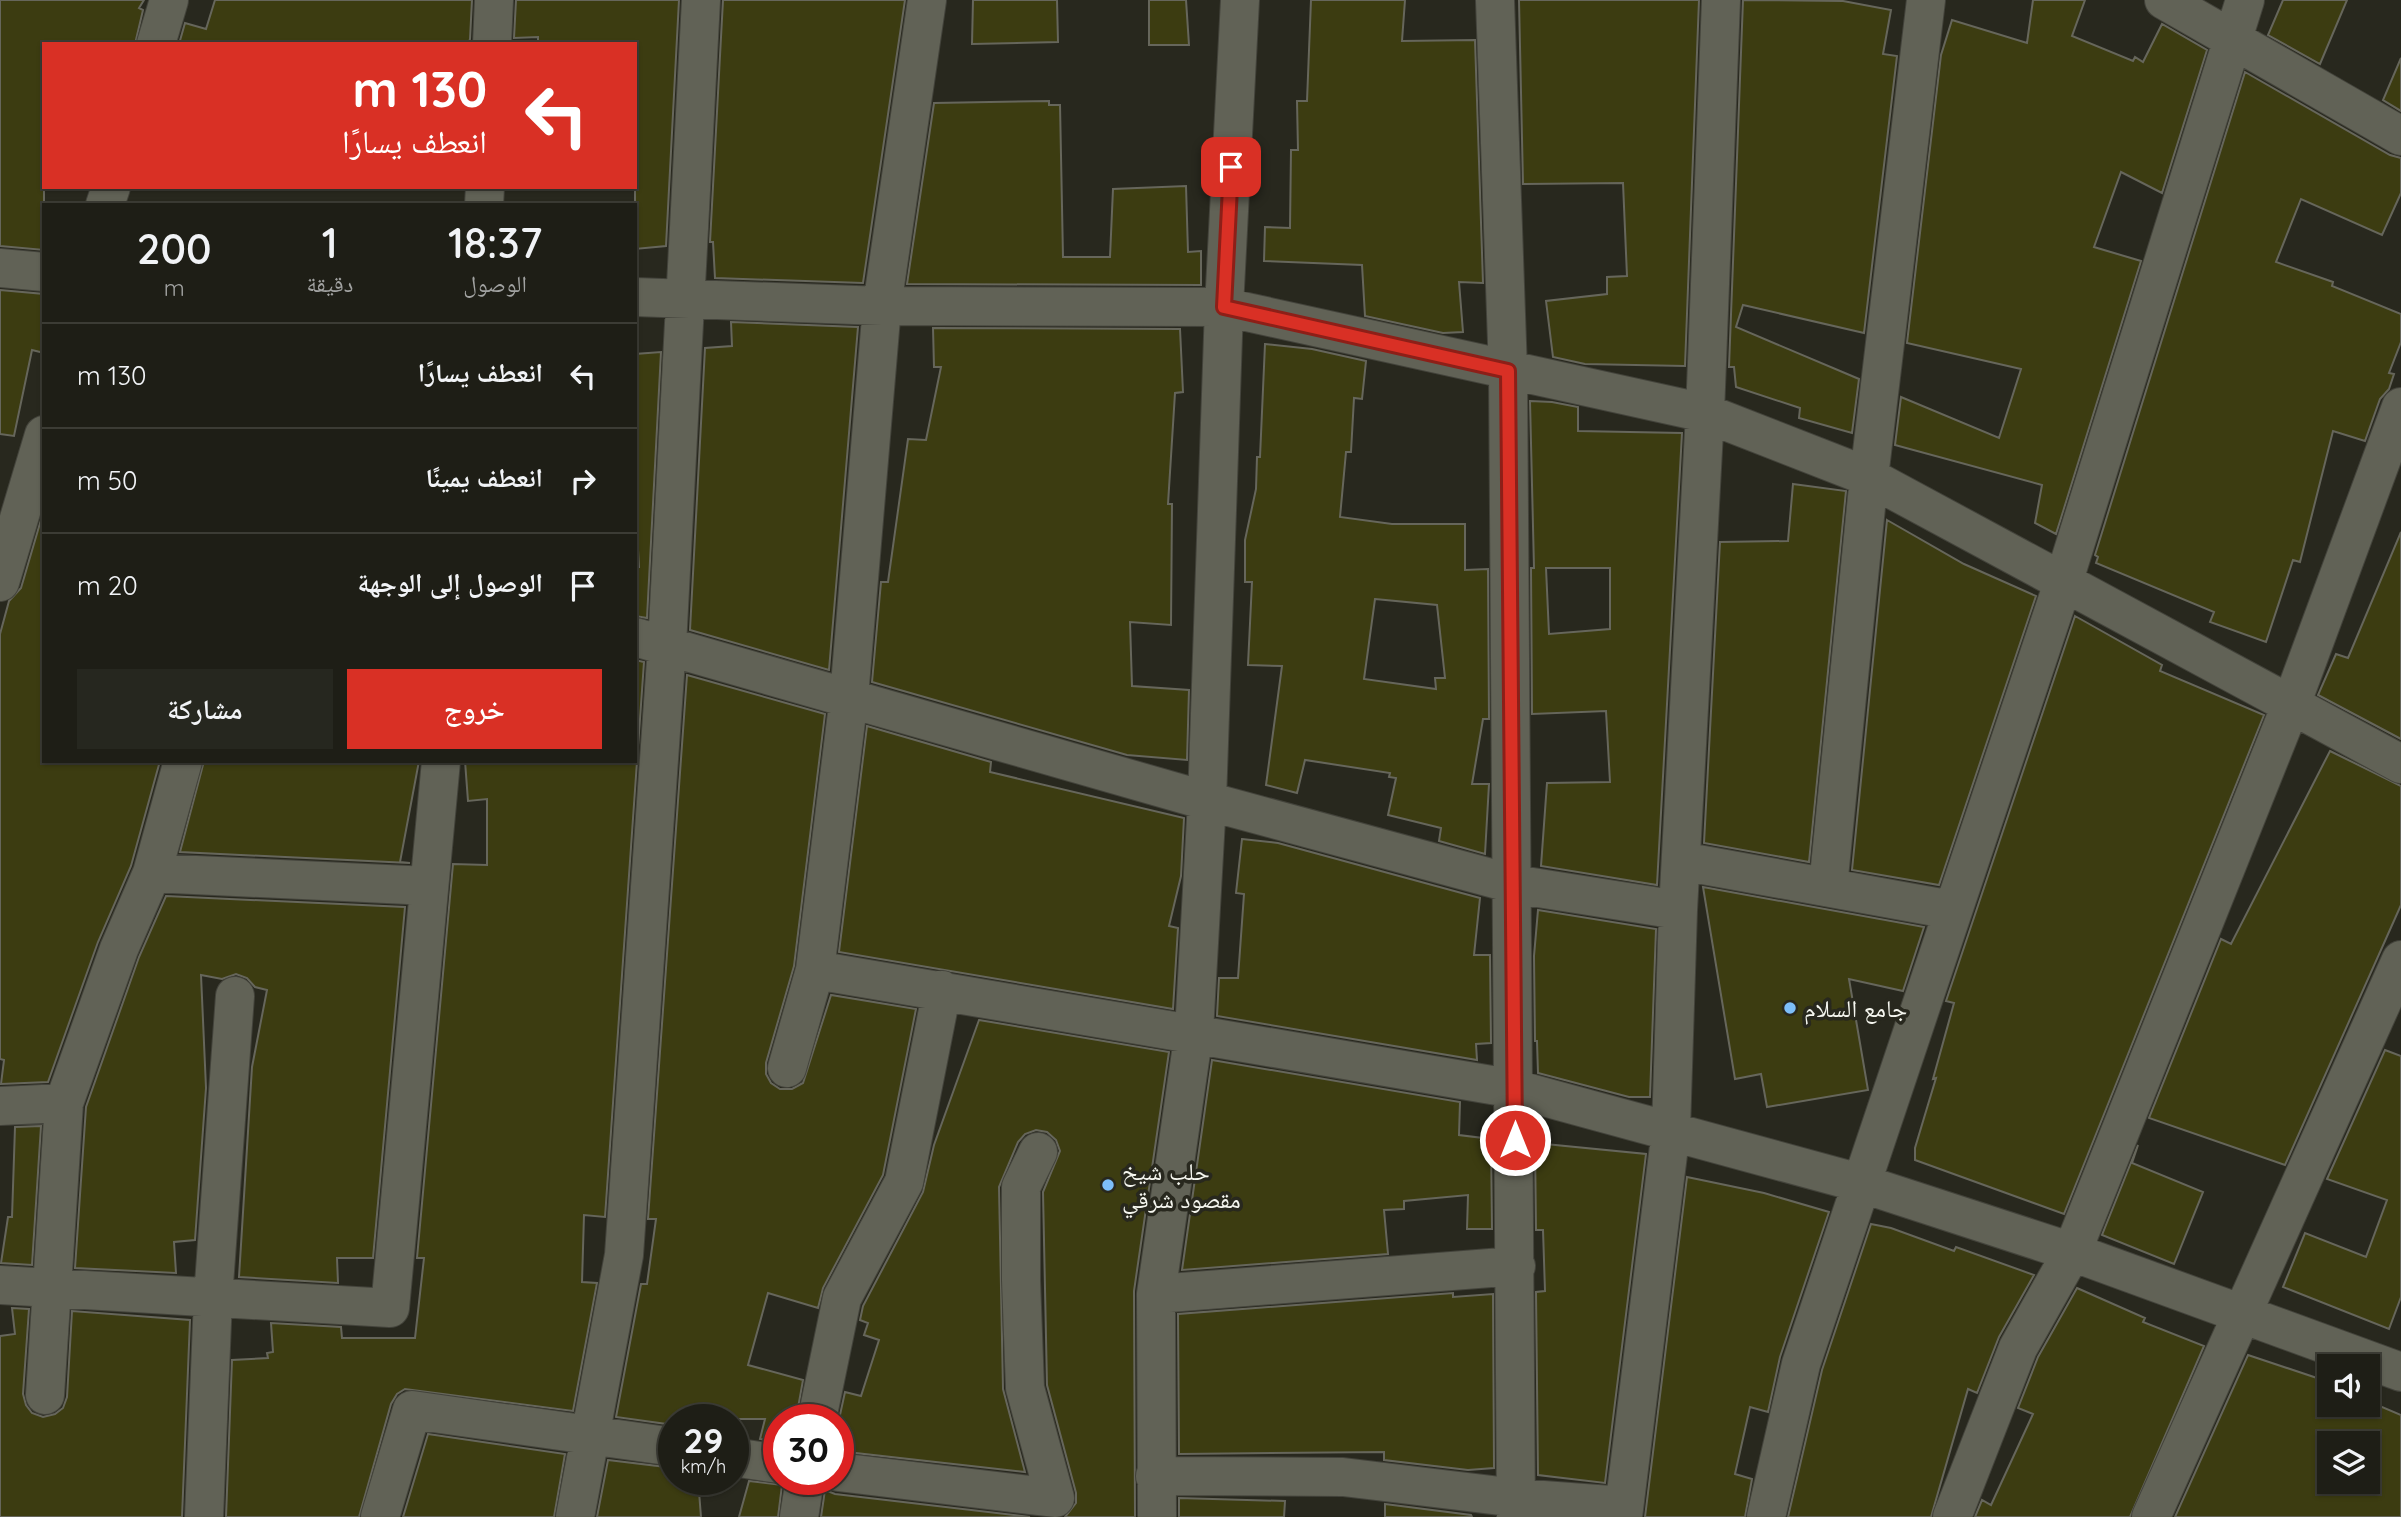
<!DOCTYPE html>
<html lang="ar">
<meta charset="utf-8">
<style>
body{margin:0;font-family:Quicksand,"Noto Naskh Arabic",sans-serif;background:#26271f;color:#f1f3f6;direction:rtl;height:100vh;display:flex;flex-direction:column;font-size:26px;white-space:nowrap}
*{box-sizing:border-box;margin:0}
p{font-size:23px;color:#a1a2a1}
.icon{flex:none;width:38px;height:38px;fill:none;stroke:currentColor;stroke-width:2;stroke-linecap:round;stroke-linejoin:round}
.map{position:relative;flex:1;overflow:hidden;direction:ltr}
.panel{position:absolute;left:42px;top:203px;width:595px;height:560px;display:flex;flex-direction:column;background:#1e1e16;border-radius:0px;box-shadow:0 2px 5px #0004,0 0 0 2px #3c3c35;direction:rtl}
.panel>*{flex:none}
.top-card{position:absolute;left:42px;top:42px;width:595px;height:147px;border-radius:0px;box-shadow:0 2px 5px #0004,0 0 0 2px #3c3c35;direction:rtl;background:#d93025;color:#fff;overflow:hidden}
.tools{position:absolute;left:2317px;top:1354px;display:grid;gap:14px}
.tools a{display:grid;place-items:center;width:63px;height:63px;border-radius:0px;background:#1e1e16;box-shadow:0 2px 5px #0004,0 0 0 2px #3c3c35;font-size:35px}
.speed{position:absolute;left:658px;top:1404px;display:flex;gap:14px;font-size:35px;font-weight:700;text-align:center}
.speed>*{display:grid;place-content:center;width:91px;height:91px;border-radius:50%;background:#1e1e16;box-shadow:0 2px 5px #0004,0 0 0 2px #3c3c35;line-height:1}
.speed small{font-size:18px;font-weight:400}
.speed .limit{border:10px solid #d22;background:#fff;color:#111}
.pin{position:absolute;display:grid;place-items:center;width:60px;height:60px;color:#fff;margin:-30px;border-radius:14px;box-shadow:0 4px 10px #0006}
.me{position:absolute;width:77px;margin:-38px;rotate:0deg;stroke-linejoin:round;filter:drop-shadow(0 0 5px #0008)}
.turn{display:flex;align-items:center;gap:24px;height:147px;padding:0 35px;font-size:32px}
.turn .icon{width:91px;height:91px;stroke-width:2.5}
.turn b{display:block;font-size:49px;line-height:60px}
.eta{display:flex;justify-content:space-evenly;align-items:center;height:119px;text-align:center}
.eta b{font-size:42px;font-weight:600;line-height:49px}
.cta{display:flex;gap:14px;margin-top:auto;padding:14px 35px}
.cta a{flex:1;height:80px;border-radius:0px;background:#d93025;color:#fff;font-size:28px;font-weight:600;line-height:80px;text-align:center}
.cta a+a{background:#26271f;color:#f1f3f6}
ul{padding:0;list-style:none}
li{display:flex;align-items:center;gap:21px;height:105px;padding:0 35px;border-top:2px solid #3c3c35}
li div{flex:1}
li b{display:block;font-size:26px}
li em{font-style:normal}
.map>svg:first-child{display:block}
.building{fill:#3c3c11;stroke:#66665b;stroke-width:2;fill-rule:evenodd}
.lines{fill:none;stroke-linecap:round;stroke-linejoin:round}
.minor-casing{stroke:#43433b;stroke-width:40}
.minor{stroke:#616256;stroke-width:38}
.route-casing{stroke:#8d1f18;stroke-width:18}
.route{stroke:#d93025;stroke-width:12}
.poi-dot{fill:#7dbef9;stroke:#28281e;stroke-width:2.5}
.labels{text-anchor:middle;dominant-baseline:central;stroke-width:7;stroke-linejoin:round;paint-order:stroke}
.poi-label{font-size:24px;fill:#f5f6ef;stroke:#28281e;text-anchor:start}
</style>
<div class="map">
<svg width="2401" height="1517" viewBox="0 0 2401 1517">
<rect width="100%" height="100%" fill="#28281e"/>
<path class="building" d="M 0,0 L 144,0 L 139,8 L 143,10 L 135,44 L 44,44 L 44,250 L 0,246 Z
M 215,0 L 472,0 L 470,39 L 468,44 L 179,44 L 185,23 L 206,29 Z
M 516,0 L 679,0 L 666,246 L 635,249 L 635,44 L 538,44 L 538,37 L 514,38 Z
M 723,0 L 905,0 L 863,283 L 715,278 L 713,242 L 710,242 Z
M 973,0 L 1057,0 L 1058,42 L 972,44 Z
M 1149,0 L 1186,0 L 1189,45 L 1149,45 Z
M 1311,0 L 1405,0 L 1402,41 L 1475,40 L 1483,283 L 1459,282 L 1463,332 L 1443,333 L 1365,316 L 1362,265 L 1264,261 L 1265,227 L 1290,228 L 1291,150 L 1298,150 L 1297,101 L 1307,101 Z
M 1519,0 L 1699,0 L 1685,366 L 1585,364 L 1553,357 L 1546,301 L 1607,294 L 1607,277 L 1627,276 L 1623,183 L 1523,184 Z
M 1743,0 L 1843,1 L 1891,10 L 1883,54 L 1897,56 L 1864,333 L 1743,305 L 1736,327 L 1859,379 L 1852,433 L 1799,418 L 1800,408 L 1736,387 L 1734,367 L 1729,367 Z
M 2033,0 L 2085,0 L 2072,36 L 2133,61 L 2135,57 L 2143,62 L 2162,24 L 2207,50 L 2162,193 L 2121,172 L 2094,247 L 2141,261 L 2056,534 L 2035,523 L 2042,485 L 1895,445 L 1901,397 L 1999,438 L 2021,369 L 1907,343 L 1941,55 L 1952,20 L 2027,43 Z
M 2283,0 L 2347,0 L 2320,64 L 2268,35 Z
M 2401,58 L 2401,111 L 2383,100 Z
M 2245,72 L 2390,155 L 2401,158 L 2401,193 L 2382,235 L 2301,199 L 2276,262 L 2333,282 L 2332,286 L 2401,314 L 2401,342 L 2389,373 L 2394,374 L 2389,389 L 2380,399 L 2365,441 L 2333,431 L 2300,562 L 2293,560 L 2266,642 L 2210,622 L 2214,612 L 2096,563 L 2098,557 L 2095,555 Z
M 1049,101 L 1049,105 L 1060,105 L 1063,257 L 1110,257 L 1113,189 L 1186,186 L 1188,252 L 1201,251 L 1201,285 L 907,284 L 934,103 Z
M 0,290 L 44,294 L 44,353 L 32,350 L 14,436 L 0,434 Z
M 731,322 L 858,327 L 829,670 L 690,630 L 705,348 L 732,346 Z
M 933,328 L 1180,329 L 1183,392 L 1175,393 L 1168,504 L 1172,504 L 1171,625 L 1130,622 L 1132,686 L 1189,690 L 1187,760 L 1127,755 L 872,682 L 881,582 L 888,582 L 908,439 L 926,440 L 941,367 L 934,367 Z
M 1265,344 L 1312,349 L 1366,361 L 1362,399 L 1354,398 L 1351,452 L 1346,452 L 1340,517 L 1392,524 L 1465,524 L 1465,570 L 1488,569 L 1489,719 L 1483,719 L 1472,784 L 1489,784 L 1485,854 L 1439,841 L 1441,828 L 1388,815 L 1396,778 L 1389,777 L 1390,773 L 1305,760 L 1297,793 L 1266,785 L 1282,666 L 1248,665 L 1252,582 L 1245,582 L 1245,540 L 1256,489 L 1257,457 L 1260,457 ZM 1375,599 L 1437,605 L 1445,678 L 1435,678 L 1436,689 L 1364,679 Z
M 661,352 L 647,618 L 635,616 L 635,567 L 639,567 L 635,499 L 635,354 Z
M 1530,401 L 1552,402 L 1578,407 L 1578,431 L 1682,433 L 1657,885 L 1541,866 L 1547,783 L 1610,782 L 1606,711 L 1532,714 L 1531,568 L 1534,568 ZM 1546,568 L 1610,568 L 1610,629 L 1549,634 Z
M 1793,484 L 1846,491 L 1809,862 L 1704,843 L 1720,542 L 1788,541 Z
M 43,513 L 44,761 L 160,761 L 131,866 L 98,942 L 48,1082 L 1,1084 L 4,1060 L 0,1059 L 0,634 L 9,601 L 21,588 Z
M 1887,520 L 1964,564 L 2036,596 L 1939,885 L 1852,870 Z
M 2401,532 L 2401,739 L 2318,695 L 2336,654 L 2348,658 Z
M 2075,616 L 2162,665 L 2160,671 L 2264,715 L 2064,1214 L 1915,1160 L 1915,1148 L 1936,1078 L 1933,1079 L 1954,1003 L 1946,1001 Z
M 635,660 L 644,662 L 605,1217 L 584,1215 L 582,1282 L 597,1283 L 573,1411 L 405,1389 L 397,1394 L 391,1404 L 359,1517 L 226,1517 L 232,1360 L 268,1358 L 267,1353 L 273,1352 L 271,1323 L 341,1327 L 342,1338 L 415,1338 L 424,1258 L 417,1258 L 453,864 L 487,865 L 487,799 L 468,801 L 465,761 L 635,761 Z
M 687,675 L 825,714 L 794,966 L 766,1063 L 766,1074 L 771,1083 L 780,1089 L 792,1089 L 803,1083 L 831,995 L 916,1009 L 883,1175 L 823,1288 L 818,1308 L 768,1293 L 748,1365 L 803,1380 L 796,1419 L 779,1419 L 779,1442 L 760,1439 L 765,1419 L 674,1419 L 674,1425 L 616,1417 L 641,1284 L 647,1284 L 656,1219 L 648,1219 Z
M 867,726 L 991,762 L 990,772 L 1184,818 L 1181,876 L 1169,926 L 1178,928 L 1173,1009 L 839,952 Z
M 2330,751 L 2401,786 L 2401,905 L 2285,1165 L 2149,1118 L 2221,939 L 2231,944 Z
M 204,761 L 419,761 L 400,862 L 410,863 L 180,852 Z
M 1242,839 L 1278,843 L 1480,898 L 1474,955 L 1490,955 L 1491,1043 L 1476,1044 L 1477,1060 L 1217,1016 L 1219,978 L 1238,978 L 1244,894 L 1236,893 Z
M 1703,887 L 1924,927 L 1903,991 L 1849,979 L 1868,1090 L 1767,1107 L 1761,1074 L 1735,1079 Z
M 166,896 L 405,907 L 373,1258 L 337,1258 L 338,1283 L 239,1277 L 252,1067 L 267,990 L 255,987 L 247,978 L 236,974 L 222,979 L 201,975 L 206,1088 L 195,1240 L 174,1242 L 176,1273 L 75,1268 L 86,1107 L 139,957 Z
M 1538,910 L 1656,929 L 1650,1097 L 1629,1097 L 1538,1073 L 1537,1041 L 1535,1041 L 1534,956 Z
M 979,1020 L 1169,1052 L 1134,1291 L 1135,1517 L 1065,1517 L 1076,1503 L 1076,1493 L 1047,1385 L 1043,1192 L 1060,1151 L 1056,1140 L 1047,1132 L 1036,1130 L 1025,1134 L 1018,1142 L 999,1187 L 1003,1389 L 1025,1472 L 838,1451 L 838,1424 L 845,1392 L 861,1396 L 879,1340 L 864,1335 L 868,1323 L 860,1320 L 863,1306 L 923,1192 L 934,1145 Z
M 2385,1050 L 2401,1056 L 2401,1297 L 2389,1329 L 2283,1287 L 2305,1233 L 2366,1257 L 2387,1200 L 2327,1179 Z
M 1212,1060 L 1460,1102 L 1459,1135 L 1491,1139 L 1492,1229 L 1467,1229 L 1468,1195 L 1404,1201 L 1404,1209 L 1384,1210 L 1388,1254 L 1182,1270 Z
M 41,1126 L 32,1265 L 1,1263 L 8,1217 L 12,1217 L 15,1127 Z
M 1535,1143 L 1646,1154 L 1605,1483 L 1538,1475 L 1536,1292 L 1545,1291 L 1543,1230 L 1536,1230 Z
M 2138,1145 L 2132,1163 L 2203,1192 L 2174,1264 L 2102,1235 Z
M 1687,1177 L 1764,1193 L 1829,1212 L 1780,1357 L 1768,1412 L 1750,1407 L 1735,1474 L 1752,1479 L 1745,1517 L 1645,1517 Z
M 1871,1224 L 1891,1228 L 1954,1251 L 1956,1247 L 2034,1275 L 1999,1337 L 1977,1393 L 1968,1389 L 1931,1517 L 1788,1517 L 1822,1370 Z
M 2077,1288 L 2145,1318 L 2143,1322 L 2204,1346 L 2130,1517 L 1975,1517 L 1982,1500 L 1991,1505 L 2033,1414 L 2018,1408 L 2038,1357 Z
M 1453,1293 L 1453,1297 L 1493,1294 L 1494,1468 L 1468,1470 L 1384,1460 L 1384,1452 L 1179,1454 L 1178,1314 Z
M 12,1308 L 29,1309 L 23,1394 L 26,1405 L 32,1413 L 43,1417 L 55,1414 L 63,1408 L 67,1397 L 72,1311 L 190,1320 L 182,1517 L 0,1517 L 0,1336 L 15,1334 Z
M 2248,1355 L 2329,1382 L 2329,1405 L 2368,1405 L 2368,1401 L 2401,1415 L 2401,1517 L 2175,1517 ZM 2329,1444 L 2368,1444 L 2368,1482 L 2329,1482 Z
M 428,1434 L 565,1454 L 554,1517 L 403,1517 Z
M 608,1460 L 674,1468 L 674,1479 L 698,1479 L 701,1517 L 597,1517 Z
M 749,1481 L 782,1485 L 778,1517 L 739,1517 Z
M 825,1490 L 835,1494 L 1030,1517 L 821,1517 Z
M 1179,1498 L 1285,1501 L 1284,1517 L 1179,1517 Z
M 1385,1504 L 1471,1515 L 1472,1517 L 1385,1517 Z"/>
<g class="lines">
<defs>
<path id="minor" d="M 1495,0 L 1508,371 L 1516,1517
M 2164,0 L 2401,136
M 156,44 L 169,0
M 492,44 L 494,0
M 105,205 L 111,187
M 484,205 L 485,187
M 0,268 L 44,272
M 635,297 L 882,306 L 1224,307 L 1705,413 L 1869,477 L 2401,764
M 0,582 L 44,435
M 635,637 L 1207,801 L 1513,884 L 1678,910
M 1681,861 L 1952,910
M 152,873 L 429,886
M 1828,887 L 1869,477 L 1926,0
M 815,970 L 1515,1089 L 1860,1183 L 2072,1252 L 2401,1372
M 787,1068 L 815,970 L 849,697 L 882,306 L 927,0
M 0,1106 L 64,1103
M 0,1285 L 390,1308 L 441,761
M 1156,1294 L 1516,1266
M 45,1395 L 64,1103 L 119,949 L 152,873 L 183,761
M 817,1419 L 842,1298 L 904,1182 L 942,990
M 733,1457 L 779,1464
M 838,1472 L 1055,1498 L 1025,1388 L 1021,1280 L 1021,1187 L 1038,1152
M 1155,1476 L 1343,1477 L 1517,1498 L 1624,1506
M 204,1517 L 213,1298 L 235,996
M 380,1517 L 412,1410 L 674,1447
M 575,1517 L 624,1255 L 667,646 L 701,0
M 799,1517 L 805,1479
M 1157,1517 L 1156,1294 L 1194,1032 L 1207,801 L 1224,307 L 1240,0
M 1623,1517 L 1671,1130 L 1678,910 L 1705,413 L 1721,0
M 1766,1517 L 1801,1364 L 2064,580 L 2245,0
M 1952,1517 L 2018,1348 L 2072,1252 L 2291,705 L 2401,407
M 2151,1517 L 2401,960"/>
</defs>
<use href="#minor" class="minor-casing"/>
<use href="#minor" class="minor"/>
</g>
<g class="lines">
<defs>
<path id="route" d="M 1231,167 L 1224,307 L 1508,371 L 1515,1140"/>
</defs>
<use href="#route" class="route-casing"/>
<use href="#route" class="route"/>
</g>
<g class="poi-dot">
<circle cx="1790" cy="1008" r="7"/>
<circle cx="1108" cy="1185" r="7"/>
</g>
<g class="labels">
<g class="poi-label">
<text x="1804" y="1008">جامع السلام</text>
<text x="1122" y="1171">حلب شيخ<tspan x="1122" dy="28">مقصود شرقي</tspan></text>
</g>
</g>
</svg>
<div class="tools">
<a><svg class="icon" aria-label="sound" viewBox="0 0 24 24"><path d="M4 9h4l5-4v14l-5-4H4zM17 9q2 3 0 6"/></svg></a>
<a><svg class="icon" aria-label="layers" viewBox="0 0 24 24"><path d="M12 4l9 5-9 5-9-5zM3 14l9 5 9-5"/></svg></a>
</div>
<div class="speed"><div>29<small>km/h</small></div><div class="limit">30</div></div>
<div class="pin" style="left:1231px;top:167px;background:#d93025"><svg class="icon" aria-label="arrive" viewBox="0 0 24 24"><path d="M6 21V4h12l-3 4 3 4H6"/></svg></div>
<svg class="me" style="left:1515px;top:1140px" viewBox="-20 -20 40 40"><circle r="17" fill="#d93025" stroke="#fff" stroke-width="3"/><path d="M0-11L8 9 0 5-8 9z" fill="#fff"/></svg>
<div class="top-card">
<div class="turn"><svg class="icon" aria-label="left" viewBox="0 0 24 24"><path d="M17 20v-9H6M10 6l-5 5 5 5"/></svg><div><b>130 m</b>انعطف يسارًا</div></div>
</div>
<section class="panel">
<div class="eta">
<div><b>18:37</b><p>الوصول</p></div>
<div><b>1</b><p>دقيقة</p></div>
<div><b>200</b><p>m</p></div>
</div>
<ul>
<li><svg class="icon" aria-label="left" viewBox="0 0 24 24"><path d="M17 20v-9H6M10 6l-5 5 5 5"/></svg><div><b>انعطف يسارًا</b></div><em>130 m</em></li>
<li><svg class="icon" aria-label="right" viewBox="0 0 24 24"><path d="M7 20v-9h11M14 6l5 5-5 5"/></svg><div><b>انعطف يمينًا</b></div><em>50 m</em></li>
<li><svg class="icon" aria-label="arrive" viewBox="0 0 24 24"><path d="M6 21V4h12l-3 4 3 4H6"/></svg><div><b>الوصول إلى الوجهة</b></div><em>20 m</em></li>
</ul>
<div class="cta"><a>خروج</a><a>مشاركة</a></div>
</section>
</div>
